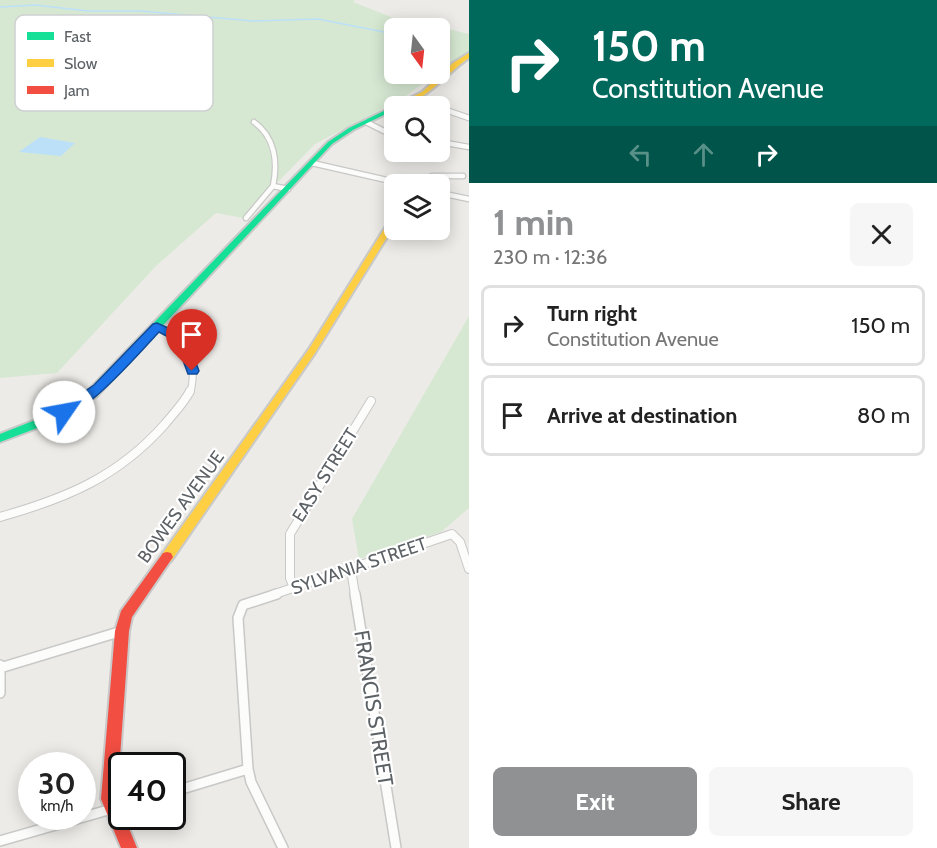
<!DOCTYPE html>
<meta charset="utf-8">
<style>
body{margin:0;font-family:Cabin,sans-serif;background:#f6f6f6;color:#222;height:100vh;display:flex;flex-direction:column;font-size:22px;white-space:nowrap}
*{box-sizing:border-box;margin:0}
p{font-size:20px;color:#767676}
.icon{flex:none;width:33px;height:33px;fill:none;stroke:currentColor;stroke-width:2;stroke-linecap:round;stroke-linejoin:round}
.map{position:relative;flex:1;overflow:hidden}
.details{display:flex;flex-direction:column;background:#fff;width:468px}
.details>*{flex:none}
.hud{background:#00695c;color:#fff;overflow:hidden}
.needle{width:39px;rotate:165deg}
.controls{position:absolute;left:384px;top:18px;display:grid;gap:12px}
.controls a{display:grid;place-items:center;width:66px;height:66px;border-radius:9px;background:#fff;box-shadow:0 3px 15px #0003;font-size:30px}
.speed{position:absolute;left:18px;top:752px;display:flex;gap:12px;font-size:30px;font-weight:700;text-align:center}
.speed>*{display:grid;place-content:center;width:78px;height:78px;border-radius:50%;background:#fff;box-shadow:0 3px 15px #0003;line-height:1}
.speed small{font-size:15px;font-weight:400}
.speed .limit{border:3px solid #111;border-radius:9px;background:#fff;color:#111}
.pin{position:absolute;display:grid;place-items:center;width:51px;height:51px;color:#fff;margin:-62px -26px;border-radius:50% 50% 50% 0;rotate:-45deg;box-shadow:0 0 6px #0007}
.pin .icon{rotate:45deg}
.me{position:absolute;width:66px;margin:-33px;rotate:57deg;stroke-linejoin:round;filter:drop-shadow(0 0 4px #0008)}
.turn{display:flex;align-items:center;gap:21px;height:126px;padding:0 24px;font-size:27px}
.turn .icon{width:78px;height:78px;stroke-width:2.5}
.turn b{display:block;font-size:42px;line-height:51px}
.lanes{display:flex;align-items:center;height:57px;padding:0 24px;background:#0003;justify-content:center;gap:30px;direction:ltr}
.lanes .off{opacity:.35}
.round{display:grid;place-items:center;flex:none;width:63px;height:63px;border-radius:9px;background:#f6f6f6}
.headline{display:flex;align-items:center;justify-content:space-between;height:102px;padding:0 24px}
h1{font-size:36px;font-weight:800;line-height:45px;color:#8f9192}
.cta{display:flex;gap:12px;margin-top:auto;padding:12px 24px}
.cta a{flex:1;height:69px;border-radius:9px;background:#8f9192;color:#fff;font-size:24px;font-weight:800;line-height:69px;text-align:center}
.cta a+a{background:#f6f6f6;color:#222}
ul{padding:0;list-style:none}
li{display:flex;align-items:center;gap:18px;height:81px;margin:0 12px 9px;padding:0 12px;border:3px solid #e0e0e0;border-radius:9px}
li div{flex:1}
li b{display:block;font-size:22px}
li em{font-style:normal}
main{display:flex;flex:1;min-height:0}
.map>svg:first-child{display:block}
.green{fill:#d6e8d2}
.water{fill:#bbe0f8}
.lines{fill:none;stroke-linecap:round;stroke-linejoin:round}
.stream{stroke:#bbe0f8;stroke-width:1.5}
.street-far4-casing{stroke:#c8c8c7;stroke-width:5}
.street-far3-casing{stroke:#c8c8c7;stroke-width:7}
.street-far2-casing{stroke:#c8c8c7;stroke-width:8}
.street-far1-casing{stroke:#c8c8c7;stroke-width:10}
.street-casing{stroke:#c8c8c7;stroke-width:12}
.fast-casing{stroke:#c9c9c9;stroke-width:4}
.slow-casing{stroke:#c9c9c9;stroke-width:4}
.jam-casing{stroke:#c9c9c9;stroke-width:4}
.street-far4{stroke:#fcfcfb;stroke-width:4}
.street-far3{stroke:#fcfcfb;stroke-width:4.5}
.street-far2{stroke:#fcfcfb;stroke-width:6}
.street-far1{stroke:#fcfcfb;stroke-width:8}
.street{stroke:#fcfcfb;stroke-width:9}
.fast{fill:#16e098;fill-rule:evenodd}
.slow{fill:#ffcf43;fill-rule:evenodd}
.jam{fill:#f24e42;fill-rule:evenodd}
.route{fill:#1a73e8;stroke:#114b97;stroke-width:1.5}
.labels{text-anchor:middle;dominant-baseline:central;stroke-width:4.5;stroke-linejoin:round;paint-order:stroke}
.street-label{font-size:18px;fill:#5c6165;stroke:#fff}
.near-street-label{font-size:21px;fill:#5c6165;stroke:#fff}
.key{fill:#fff;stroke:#ced0d1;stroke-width:1.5}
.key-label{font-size:16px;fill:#5c6165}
</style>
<main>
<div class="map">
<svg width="469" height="848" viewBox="0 0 469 848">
<rect width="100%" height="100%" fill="#edebe7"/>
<path class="green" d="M 0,0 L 355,0 L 353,2 L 401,21 L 426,24 L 469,34 L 469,52 L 440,71 L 440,28 L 394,28 L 394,74 L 436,74 L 403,98 L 315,144 L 243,218 L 216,213 L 156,266 L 57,373 L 0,378 Z
M 469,316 L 469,508 L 441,532 L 359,559 L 352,519 Z"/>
<path class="water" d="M 40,137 L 75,143 L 61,156 L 19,152 Z"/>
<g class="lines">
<path class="stream" d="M 0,7 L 35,5 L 88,11 L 141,11 L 252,21 L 318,19 L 394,34"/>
<defs>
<path id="street-far4" d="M 415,99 L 427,103"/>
<path id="street-far3" d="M 423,102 L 436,106
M 440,108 L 469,118
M 254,122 C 275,137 278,162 273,186 L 288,189
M 366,122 L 394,136
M 440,142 L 469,147
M 312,163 L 404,184
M 417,184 L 432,176 L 463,176
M 440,193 L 469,199
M 246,218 L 273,186"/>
<path id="street-far2" d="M 157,327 C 164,330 174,332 180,337 C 194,349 195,377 190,393"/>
<path id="street-far1" d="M 0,517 C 67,498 118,477 165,424 C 173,414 184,403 190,391
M 351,569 L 355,595
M 294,588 L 290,578 L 290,534 L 371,401
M 272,595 L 452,534 L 460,542 L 469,569"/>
<path id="street" d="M 277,594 L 243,605 L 238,618 L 248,769 L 251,782 L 283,848
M 355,594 L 396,848
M 0,665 L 0,693
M 0,668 L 122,631
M 172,792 L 248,769
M 0,841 L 122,806"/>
<path id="fast" d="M 394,106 L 396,106 L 394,110 L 353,130 L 332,144 L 97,396 L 56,421 L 0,442 L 0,434 L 48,415 L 89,390 L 328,142 L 349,128 Z"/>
<path id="slow" d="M 469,53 L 469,58 C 447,72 423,106 395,106 L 396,105 L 422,92 L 453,63 Z
M 391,218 L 394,218 L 394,226 L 315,353 L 171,561 L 167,562 L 163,561 L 161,557 L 163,553 L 309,349 Z"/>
<path id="jam" d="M 167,552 L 171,553 L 173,557 L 132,617 L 129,631 L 117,799 L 122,811 L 122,816 L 124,816 L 137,848 L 121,848 L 101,799 L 115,631 L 121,611 L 163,553 Z"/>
</defs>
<use href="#street-far4" class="street-far4-casing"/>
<use href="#street-far3" class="street-far3-casing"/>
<use href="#street-far2" class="street-far2-casing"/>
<use href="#street-far1" class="street-far1-casing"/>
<use href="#street" class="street-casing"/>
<use href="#fast" class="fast-casing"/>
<use href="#slow" class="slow-casing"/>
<use href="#jam" class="jam-casing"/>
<use href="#street-far4" class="street-far4"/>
<use href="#street-far3" class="street-far3"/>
<use href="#street-far2" class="street-far2"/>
<use href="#street-far1" class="street-far1"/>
<use href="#street" class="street"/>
<use href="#fast" class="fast"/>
<use href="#slow" class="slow"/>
<use href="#jam" class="jam"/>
</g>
<path class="route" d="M 157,323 L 186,336 L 199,371 L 197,374 L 188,374 L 176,341 L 159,332 C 143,349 81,421 60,415 L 58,412 L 60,408 L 94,385 L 153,324 Z"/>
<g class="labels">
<g class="street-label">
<text transform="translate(325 475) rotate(-58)">EASY STREET</text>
<text transform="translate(181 507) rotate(-54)">BOWES AVENUE</text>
<text transform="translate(359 566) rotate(-19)">SYLVANIA STREET</text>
</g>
<g class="near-street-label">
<text transform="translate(374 708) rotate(81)">FRANCIS STREET</text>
</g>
</g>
<rect x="15" y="15" width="198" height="96" rx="9" class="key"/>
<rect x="27" y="32" width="27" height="8" fill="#16e098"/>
<rect x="27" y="59" width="27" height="8" fill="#ffcf43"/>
<rect x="27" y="86" width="27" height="8" fill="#f24e42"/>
<g class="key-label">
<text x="64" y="42">Fast</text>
<text x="64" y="69">Slow</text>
<text x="64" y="96">Jam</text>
</g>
</svg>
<div class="controls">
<a><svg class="needle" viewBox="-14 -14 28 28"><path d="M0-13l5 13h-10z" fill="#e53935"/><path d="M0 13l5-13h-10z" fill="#767676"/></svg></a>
<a><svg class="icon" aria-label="search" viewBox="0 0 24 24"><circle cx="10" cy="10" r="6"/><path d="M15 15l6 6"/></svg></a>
<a><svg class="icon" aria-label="layers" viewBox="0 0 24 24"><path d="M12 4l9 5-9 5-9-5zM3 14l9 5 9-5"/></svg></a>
</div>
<div class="speed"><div>30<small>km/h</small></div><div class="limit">40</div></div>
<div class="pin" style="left:192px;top:371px;background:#d93025"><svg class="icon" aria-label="arrive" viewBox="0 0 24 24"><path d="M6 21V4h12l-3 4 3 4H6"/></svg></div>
<svg class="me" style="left:64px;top:412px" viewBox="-20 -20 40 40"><circle r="19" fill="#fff"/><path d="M0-13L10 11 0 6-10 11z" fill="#1a73e8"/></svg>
</div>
<section class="details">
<div class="hud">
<div class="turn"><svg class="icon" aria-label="right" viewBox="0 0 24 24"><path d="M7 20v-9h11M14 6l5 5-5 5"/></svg><div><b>150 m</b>Constitution Avenue</div></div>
<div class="lanes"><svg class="icon off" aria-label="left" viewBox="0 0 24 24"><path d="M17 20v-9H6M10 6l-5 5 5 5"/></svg><svg class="icon off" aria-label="ahead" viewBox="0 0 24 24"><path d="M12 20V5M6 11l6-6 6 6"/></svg><svg class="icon" aria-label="right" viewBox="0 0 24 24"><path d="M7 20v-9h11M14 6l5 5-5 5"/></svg></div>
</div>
<div class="headline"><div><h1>1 min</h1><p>230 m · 12:36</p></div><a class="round"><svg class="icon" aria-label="close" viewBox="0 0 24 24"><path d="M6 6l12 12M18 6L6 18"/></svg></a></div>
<ul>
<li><svg class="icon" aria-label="right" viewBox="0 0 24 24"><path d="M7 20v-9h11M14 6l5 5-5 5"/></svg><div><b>Turn right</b><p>Constitution Avenue</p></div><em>150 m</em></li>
<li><svg class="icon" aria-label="arrive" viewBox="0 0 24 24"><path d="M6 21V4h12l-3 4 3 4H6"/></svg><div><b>Arrive at destination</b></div><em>80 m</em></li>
</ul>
<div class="cta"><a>Exit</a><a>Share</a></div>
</section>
</main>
